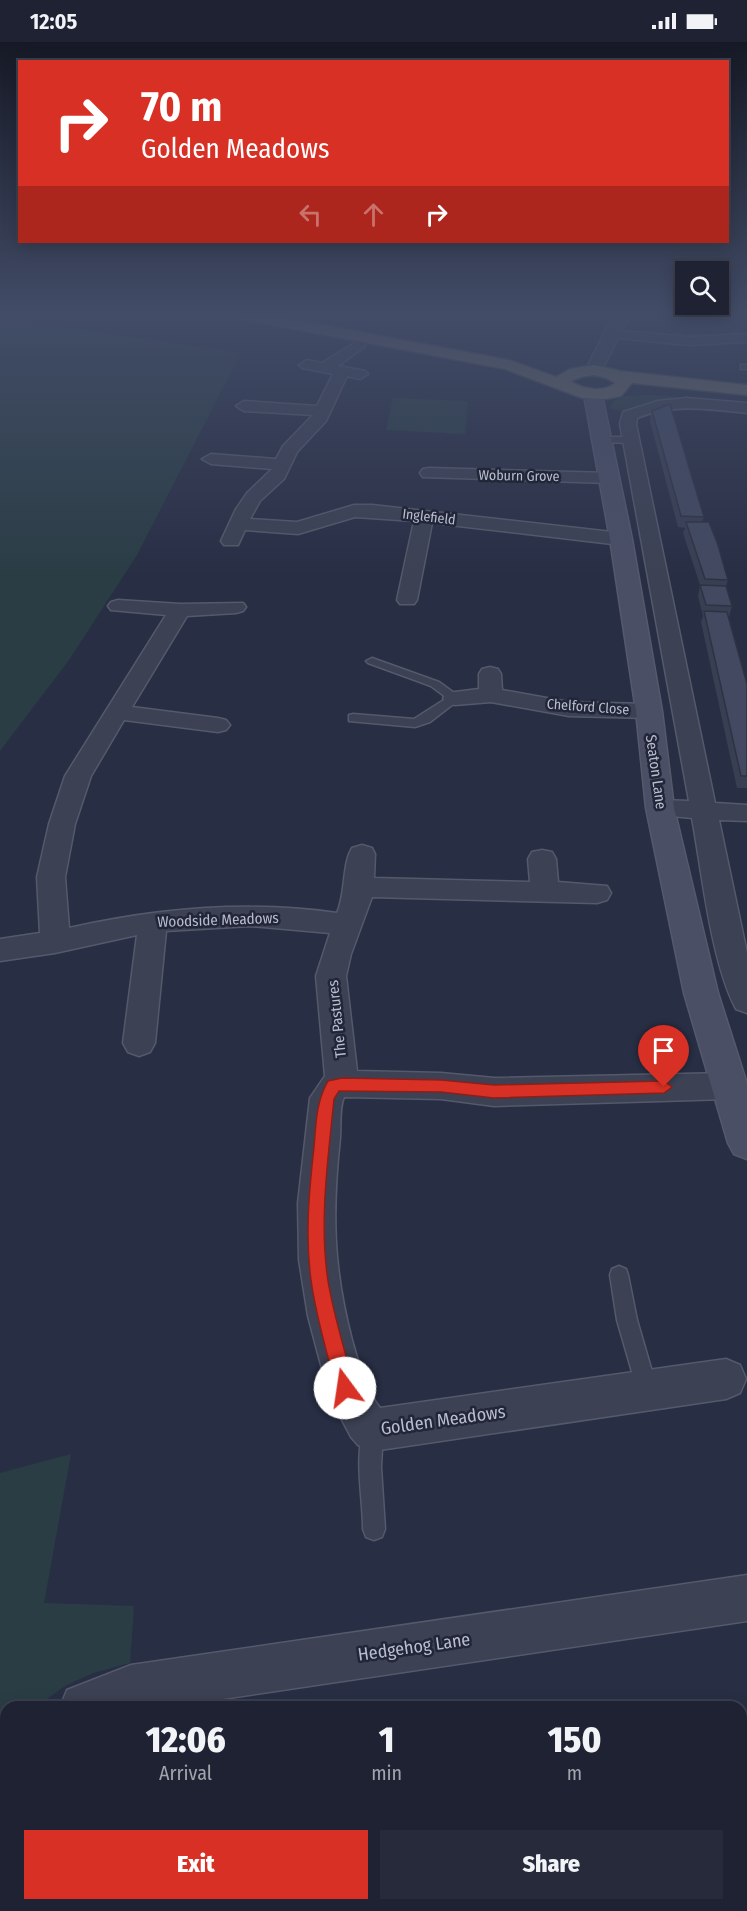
<!DOCTYPE html>
<style>
body{margin:0;font-family:"Fira Sans Condensed",sans-serif;background:#262a3b;color:#f1f3f6;height:100vh;display:flex;flex-direction:column;font-size:22px;white-space:nowrap}
*{box-sizing:border-box;margin:0}
p{font-size:20px;color:#a1a4ac}
.icon{flex:none;width:33px;height:33px;fill:none;stroke:currentColor;stroke-width:2;stroke-linecap:round;stroke-linejoin:round}
.map{position:relative;flex:1;overflow:hidden}
.side{position:absolute;left:0px;top:1659px;width:747px;height:210px;display:flex;flex-direction:column;background:#1e2233;border-radius:18px 18px 0 0;box-shadow:0 3px 15px #0003,0 0 0 2px #3c3f4e}
.side>*{flex:none}
.guide{position:absolute;left:18px;top:18px;width:711px;height:183px;border-radius:0px;box-shadow:0 3px 15px #0003,0 0 0 2px #3c3f4e;background:#d93025;color:#fff;overflow:hidden}
.buttons{position:absolute;left:675px;top:219px;display:grid;gap:12px}
.buttons a{display:grid;place-items:center;width:54px;height:54px;border-radius:0px;background:#1e2233;box-shadow:0 3px 15px #0003,0 0 0 2px #3c3f4e;font-size:30px}
.pin{position:absolute;display:grid;place-items:center;width:51px;height:51px;color:#fff;margin:-62px -26px;border-radius:50% 50% 50% 0;rotate:-45deg;box-shadow:0 0 6px #0007}
.pin .icon{rotate:45deg}
.me{position:absolute;width:66px;margin:-33px;rotate:346deg;stroke-linejoin:round;filter:drop-shadow(0 0 4px #0008)}
.turn{display:flex;align-items:center;gap:21px;height:126px;padding:0 24px;font-size:27px}
.turn .icon{width:78px;height:78px;stroke-width:2.5}
.turn b{display:block;font-size:42px;line-height:51px}
.lanes{display:flex;align-items:center;height:57px;padding:0 24px;background:#0003;justify-content:center;gap:30px;direction:ltr}
.lanes .off{opacity:.35}
.eta{display:flex;justify-content:space-evenly;align-items:center;height:102px;text-align:center}
.eta b{font-size:36px;font-weight:800;line-height:42px}
.cta{display:flex;gap:12px;margin-top:auto;padding:12px 24px}
.cta a{flex:1;height:69px;border-radius:0px;background:#d93025;color:#fff;font-size:24px;font-weight:800;line-height:69px;text-align:center}
.cta a+a{background:#262a3b;color:#f1f3f6}
.status{display:flex;justify-content:space-between;align-items:center;height:42px;padding:0 30px;background:#1e2233;direction:ltr}
.status svg{height:16px;fill:currentColor}
.map>svg:first-child{display:block}
.green{fill:#2a3d45}
.lines{fill:none;stroke-linecap:round;stroke-linejoin:round}
.service-casing{stroke:#55596b;stroke-width:3}
.minor-casing{stroke:#55596b;stroke-width:3}
.tertiary-casing{stroke:#55596b;stroke-width:3}
.secondary-casing{stroke:#55596b;stroke-width:3}
.trunk-casing{stroke:#44495b;stroke-width:3}
.service{fill:#3c4153;fill-rule:evenodd}
.minor{fill:#3c4153;fill-rule:evenodd}
.tertiary{fill:#3c4153;fill-rule:evenodd}
.secondary{fill:#4a4f66;fill-rule:evenodd}
.trunk{fill:#6a6a66;fill-rule:evenodd}
.wall{fill:#393f53}
.building{fill:#424961;stroke:#2e3344;stroke-width:1.5}
.route{fill:#d93025;stroke:#8d1f18;stroke-width:1.5}
.labels{text-anchor:middle;dominant-baseline:central;stroke-width:5;stroke-linejoin:round;paint-order:stroke}
.far-street-label{font-size:14px;fill:#babdcd;stroke:#212639}
.street-label{font-size:15px;fill:#babdcd;stroke:#212639}
.near-street-label{font-size:18px;fill:#babdcd;stroke:#212639}
</style>
<div class="status"><b>12:05</b><svg viewBox="0 0 49 12"><path d="M0 12V9h3v3zM5 12V6h3v6zM10 12V3h3v9zM15 12V0h3v12zM26 1h20v11H26zM47 4h2v5h-2z"/></svg></div>
<div class="map">
<svg width="747" height="1869" viewBox="0 0 747 1869">
<rect width="100%" height="100%" fill="#282e44"/>
<path class="green" d="M 0,276 L 241,311 L 137,513 L 69,618 L 0,709 Z
M 649,353 L 675,354 L 676,357 L 625,368 L 609,367 L 613,359 L 625,354 Z
M 393,356 L 468,359 L 465,392 L 386,388 Z
M 71,1412 L 44,1561 L 134,1564 L 130,1621 L 93,1631 L 65,1644 L 36,1665 L 6,1665 L 6,1691 L 0,1698 L 0,1431 Z"/>
<g class="lines">
<defs>
<path id="service" d="M 741,323 L 747,323 L 747,327 L 741,327 Z
M 602,395 L 632,395 L 636,398 L 632,401 L 599,400 L 599,396 Z
M 372,616 L 439,640 L 461,656 L 430,680 L 415,685 L 349,679 L 349,673 L 353,672 L 414,677 L 447,656 L 431,644 L 368,621 L 366,619 Z
M 619,1224 L 626,1227 L 628,1233 L 637,1278 L 657,1347 L 654,1354 L 647,1357 L 640,1354 L 637,1347 L 617,1278 L 610,1233 L 612,1227 Z
M 373,1378 L 380,1381 L 383,1388 L 381,1425 L 385,1487 L 382,1495 L 374,1498 L 366,1495 L 363,1487 C 363,1454 353,1412 366,1381 Z"/>
<path id="minor" d="M 301,271 L 316,271 L 304,280 L 297,276 Z
M 612,288 L 689,295 L 747,292 L 747,300 L 689,303 L 607,295 L 605,292 Z
M 359,298 L 366,302 L 364,305 L 338,324 L 365,329 L 368,332 L 360,337 L 347,334 L 326,379 L 297,410 L 284,437 L 260,459 L 250,477 L 297,480 L 354,463 L 372,463 L 621,491 L 631,497 L 628,501 L 621,503 L 432,481 L 417,558 L 414,562 L 400,562 L 397,558 L 414,479 L 355,475 L 298,492 L 245,488 L 238,503 L 224,503 L 221,499 L 236,467 L 247,451 L 272,427 L 211,422 L 202,417 L 211,412 L 276,417 L 283,404 L 313,373 L 244,369 L 236,364 L 244,359 L 317,364 L 333,332 L 302,326 L 299,323 L 307,318 L 322,321 Z
M 687,356 L 747,361 L 747,371 C 710,367 672,361 637,376 L 636,382 L 715,761 L 747,763 L 747,779 L 719,778 L 747,911 L 747,971 L 736,967 C 711,920 702,830 692,776 L 651,772 L 647,766 L 651,760 L 660,758 L 689,759 L 620,382 L 623,370 L 658,359 Z
M 429,426 L 609,431 L 618,436 L 609,441 L 423,435 L 420,431 L 423,427 Z
M 118,558 L 180,562 L 243,561 L 246,565 L 243,569 L 236,571 L 187,574 L 132,665 L 218,676 L 226,678 L 230,683 L 226,688 L 218,690 L 124,678 L 91,734 L 75,782 L 65,835 L 69,886 C 158,866 246,858 337,871 C 346,851 342,822 352,806 L 362,803 L 372,806 L 375,812 L 374,836 L 530,840 L 528,817 L 532,810 L 542,808 L 552,810 L 556,817 L 558,840 L 607,844 L 611,851 L 607,858 L 597,861 L 372,855 L 351,912 L 346,934 L 357,1029 L 441,1031 L 494,1036 L 728,1031 L 740,1034 L 744,1044 L 740,1054 L 728,1057 L 494,1064 L 441,1057 L 344,1055 C 339,1066 341,1084 340,1096 C 332,1171 333,1225 352,1298 C 359,1322 364,1345 380,1366 L 726,1317 L 740,1323 L 746,1337 L 740,1351 L 726,1357 L 373,1409 L 358,1403 L 351,1395 L 329,1353 L 308,1274 L 299,1218 L 298,1161 L 310,1056 L 325,1034 L 316,934 L 330,891 L 250,884 L 166,889 L 155,1001 L 150,1010 L 139,1014 L 128,1010 L 123,1001 L 137,893 L 55,911 L 0,919 L 0,897 L 40,891 L 37,835 L 49,782 L 65,734 L 166,573 L 111,568 L 108,564 L 111,560 Z
M 490,625 L 498,627 L 501,632 L 502,648 L 569,660 L 649,662 L 657,664 L 661,669 L 657,674 L 649,676 L 569,674 L 491,660 L 455,663 L 447,661 L 443,656 L 447,651 L 479,647 L 479,632 L 482,627 Z
M 747,1533 L 747,1579 L 169,1665 L 60,1665 L 67,1648 L 131,1623 Z
M 6,1704 L 6,1759 L 0,1762 L 0,1707 Z
M 644,1863 L 692,1863 L 694,1869 L 642,1869 Z"/>
<path id="tertiary" d="M 615,271 L 631,271 L 599,333 L 587,333 L 585,329 Z"/>
<path id="secondary" d="M 593,348 L 602,353 L 632,497 L 662,669 L 674,766 L 718,951 L 747,1042 L 747,1117 L 734,1112 L 728,1101 L 684,951 L 646,766 L 636,669 L 610,497 L 584,353 Z"/>
<path id="trunk" d="M 227,271 L 259,271 L 509,318 L 556,335 L 570,327 L 594,323 L 620,329 L 747,343 L 747,353 L 632,341 L 621,354 L 606,357 L 582,356 L 505,327 L 235,276 ZM 594,333 L 606,336 L 615,341 C 604,351 582,347 571,339 L 581,335 Z"/>
</defs>
<use href="#service" class="service-casing"/>
<use href="#minor" class="minor-casing"/>
<use href="#tertiary" class="tertiary-casing"/>
<use href="#secondary" class="secondary-casing"/>
<use href="#trunk" class="trunk-casing"/>
<use href="#service" class="service"/>
<use href="#minor" class="minor"/>
<use href="#tertiary" class="tertiary"/>
<use href="#secondary" class="secondary"/>
<use href="#trunk" class="trunk"/>
</g>
<path class="wall" d="M 652,369 L 704,475 L 702,480 L 728,538 L 726,544 L 732,564 L 729,575 L 747,642 L 747,746 L 737,746 L 701,580 L 703,574 L 698,554 L 700,543 L 683,491 L 685,486 L 678,485 L 650,379 Z"/>
<path class="building" d="M 670,362 L 704,475 L 681,474 L 652,369 Z
M 686,480 L 709,480 L 718,503 L 728,538 L 705,537 Z
M 700,543 L 726,544 L 732,564 L 706,563 Z
M 704,569 L 727,570 L 747,642 L 747,734 L 741,734 Z"/>
<linearGradient id="sky" x2="0" y2="1"><stop stop-color="#161925"/><stop offset="0.51" stop-color="#424c67"/><stop offset="1" stop-color="#424c67" stop-opacity="0"/></linearGradient>
<rect width="747" height="533" fill="url(#sky)"/>
<path class="route" d="M 342,1036 L 441,1038 L 494,1043 L 664,1039 L 672,1045 L 664,1051 L 494,1056 L 441,1050 L 339,1049 L 334,1057 C 328,1117 319,1179 328,1239 C 334,1275 345,1310 355,1346 L 352,1352 L 345,1355 L 339,1352 L 336,1346 C 327,1310 316,1275 311,1238 C 305,1194 309,1150 314,1105 C 316,1082 316,1060 328,1039 Z"/>
<g class="labels">
<g class="far-street-label">
<text transform="translate(519 434) rotate(1)">Woburn Grove</text>
<text transform="translate(429 475) rotate(7)">Inglefield</text>
<text transform="translate(588 665) rotate(4)">Chelford Close</text>
</g>
<g class="street-label">
<text transform="translate(656 730) rotate(82)">Seaton Lane</text>
<text transform="translate(218 878) rotate(-2)">Woodside Meadows</text>
<text transform="translate(337 977) rotate(-96)">The Pastures</text>
</g>
<g class="near-street-label">
<text transform="translate(443 1378) rotate(-8)">Golden Meadows</text>
<text transform="translate(414 1605) rotate(-8)">Hedgehog Lane</text>
</g>
</g>
</svg>
<div class="buttons">
<a><svg class="icon" aria-label="search" viewBox="0 0 24 24"><circle cx="10" cy="10" r="6"/><path d="M15 15l6 6"/></svg></a>
</div>
<div class="pin" style="left:664px;top:1045px;background:#d93025"><svg class="icon" aria-label="arrive" viewBox="0 0 24 24"><path d="M6 21V4h12l-3 4 3 4H6"/></svg></div>
<svg class="me" style="left:345px;top:1346px" viewBox="-20 -20 40 40"><circle r="19" fill="#fff"/><path d="M0-13L10 11 0 6-10 11z" fill="#d93025"/></svg>
<div class="guide">
<div class="turn"><svg class="icon" aria-label="right" viewBox="0 0 24 24"><path d="M7 20v-9h11M14 6l5 5-5 5"/></svg><div><b>70 m</b>Golden Meadows</div></div>
<div class="lanes"><svg class="icon off" aria-label="left" viewBox="0 0 24 24"><path d="M17 20v-9H6M10 6l-5 5 5 5"/></svg><svg class="icon off" aria-label="ahead" viewBox="0 0 24 24"><path d="M12 20V5M6 11l6-6 6 6"/></svg><svg class="icon" aria-label="right" viewBox="0 0 24 24"><path d="M7 20v-9h11M14 6l5 5-5 5"/></svg></div>
</div>
<section class="side">
<div class="eta">
<div><b>12:06</b><p>Arrival</p></div>
<div><b>1</b><p>min</p></div>
<div><b>150</b><p>m</p></div>
</div>
<div class="cta"><a>Exit</a><a>Share</a></div>
</section>
</div>
